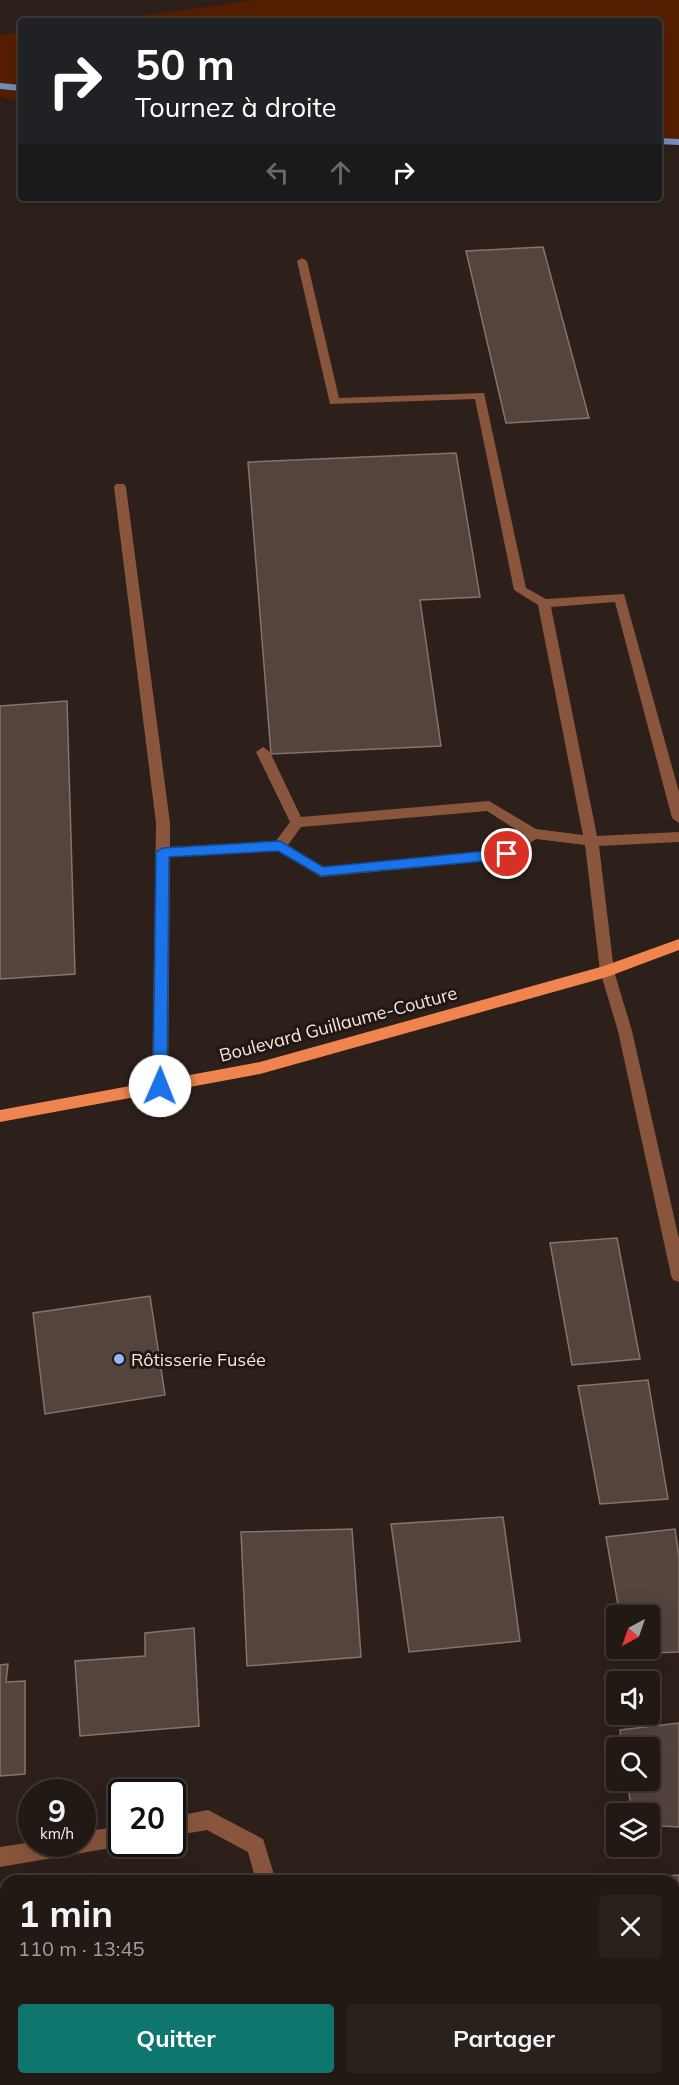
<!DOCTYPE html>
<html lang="fr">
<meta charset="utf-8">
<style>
body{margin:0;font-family:Mulish,sans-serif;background:#2a211d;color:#f1f3f6;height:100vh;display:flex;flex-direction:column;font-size:22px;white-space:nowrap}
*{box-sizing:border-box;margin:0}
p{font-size:20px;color:#a2a0a0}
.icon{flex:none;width:33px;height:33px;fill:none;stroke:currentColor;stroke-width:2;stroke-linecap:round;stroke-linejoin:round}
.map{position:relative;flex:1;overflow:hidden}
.sheet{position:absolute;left:0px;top:1875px;width:680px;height:210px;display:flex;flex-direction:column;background:#221814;border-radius:18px 18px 0 0;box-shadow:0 6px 24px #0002,0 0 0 2px #3f3734}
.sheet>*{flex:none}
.top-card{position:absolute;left:18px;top:18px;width:644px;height:183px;border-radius:6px;box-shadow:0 6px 24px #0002,0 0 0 2px #3f3734;background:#202124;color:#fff;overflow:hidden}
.needle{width:39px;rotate:220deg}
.fabs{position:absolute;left:606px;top:1605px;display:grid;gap:12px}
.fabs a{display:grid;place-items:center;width:54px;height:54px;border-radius:6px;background:#221814;box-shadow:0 6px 24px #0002,0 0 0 2px #3f3734;font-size:30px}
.speed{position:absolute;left:18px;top:1779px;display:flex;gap:12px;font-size:30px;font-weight:700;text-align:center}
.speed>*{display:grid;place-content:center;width:78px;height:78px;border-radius:50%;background:#221814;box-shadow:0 6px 24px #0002,0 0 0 2px #3f3734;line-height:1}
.speed small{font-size:15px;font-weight:400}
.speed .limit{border:3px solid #111;border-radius:9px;background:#fff;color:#111}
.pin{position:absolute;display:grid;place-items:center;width:51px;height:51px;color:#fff;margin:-26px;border:3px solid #fff;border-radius:50%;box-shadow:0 2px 6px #0007}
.me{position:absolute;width:66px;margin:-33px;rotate:1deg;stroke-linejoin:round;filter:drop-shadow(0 0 4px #0008)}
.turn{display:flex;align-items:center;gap:21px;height:126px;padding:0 18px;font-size:27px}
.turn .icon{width:78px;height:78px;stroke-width:2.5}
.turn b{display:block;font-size:42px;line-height:51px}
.lanes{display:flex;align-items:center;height:57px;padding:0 18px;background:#0003;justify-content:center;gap:30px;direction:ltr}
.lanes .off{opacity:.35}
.round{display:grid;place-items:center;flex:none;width:63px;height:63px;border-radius:6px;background:#2a211d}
.overview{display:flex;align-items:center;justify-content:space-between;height:102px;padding:0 18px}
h1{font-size:36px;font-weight:700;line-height:45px}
.action{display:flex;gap:12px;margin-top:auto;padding:12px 18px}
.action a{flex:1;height:69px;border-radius:6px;background:#0f766e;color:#fff;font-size:24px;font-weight:700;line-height:69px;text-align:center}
.action a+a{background:#2a211d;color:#f1f3f6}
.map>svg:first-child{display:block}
.green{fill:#551e00}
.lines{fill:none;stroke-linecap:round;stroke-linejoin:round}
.stream{fill:#758ebc;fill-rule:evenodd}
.building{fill:#54443e;stroke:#84746c;stroke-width:1.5}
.lane{fill:#8a553d;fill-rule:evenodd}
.street{fill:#8a553d;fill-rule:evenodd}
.primary{fill:#f0844f;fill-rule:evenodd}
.route{fill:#1a73e8;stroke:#114b97;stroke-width:1.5}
.poi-dot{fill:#8fb8fd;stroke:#231610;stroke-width:2}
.labels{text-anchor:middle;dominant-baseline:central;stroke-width:6;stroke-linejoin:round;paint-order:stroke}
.street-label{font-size:18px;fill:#f2e8e4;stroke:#231610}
.poi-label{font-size:18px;fill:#f2e8e4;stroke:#231610;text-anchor:start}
</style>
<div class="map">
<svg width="679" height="2085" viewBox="0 0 679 2085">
<rect width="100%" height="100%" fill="#2d201a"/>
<path class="green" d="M 255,0 L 679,0 L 679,142 L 659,141 L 658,21 L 104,21 Z
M 21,32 L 21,101 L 0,97 L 0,35 Z"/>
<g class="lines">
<path class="stream" d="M 0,83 L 21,85 L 21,91 L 0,89 Z
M 658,138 L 679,139 L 679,145 L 658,144 Z"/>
</g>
<path class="building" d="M 543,247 L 589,418 L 506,423 L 466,251 Z
M 456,453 L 480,597 L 420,600 L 441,746 L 271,754 L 248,462 Z
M 67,701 L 75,974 L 0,979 L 0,706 Z
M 617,1238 L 640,1359 L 572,1365 L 550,1243 Z
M 150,1296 L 165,1395 L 45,1414 L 33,1313 Z
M 648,1380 L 668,1499 L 600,1504 L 578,1386 Z
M 503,1517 L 520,1641 L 409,1652 L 391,1524 Z
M 352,1529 L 361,1657 L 247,1666 L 241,1532 Z
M 675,1529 L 679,1557 L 679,1652 L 627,1654 L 626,1648 L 650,1648 L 650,1616 L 620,1616 L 606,1537 Z
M 194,1628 L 199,1726 L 80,1736 L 75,1661 L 145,1656 L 145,1633 Z
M 8,1664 L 6,1682 L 25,1681 L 25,1774 L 0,1776 L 0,1665 Z
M 679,1723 L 679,1827 L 661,1826 L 661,1818 L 650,1819 L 650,1814 L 632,1814 L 627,1780 L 650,1780 L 650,1748 L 622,1748 L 620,1730 Z
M 500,1874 L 501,1881 L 403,1880 Z
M 679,1875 L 679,2051 L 674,2052 L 674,1881 L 640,1881 L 639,1879 Z
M 0,2031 L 6,2031 L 6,2079 L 110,2079 L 110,2085 L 0,2085 Z
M 388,2079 L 507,2079 L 507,2085 L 388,2085 Z"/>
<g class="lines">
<path class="lane" d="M 302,258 L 307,261 L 339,398 L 484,393 L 526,588 L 546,599 L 624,594 L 679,792 L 679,823 L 672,818 L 615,602 L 551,607 L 597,836 L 679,832 L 679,842 L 599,846 L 614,971 L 612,975 L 602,975 L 600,971 L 585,845 L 536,839 L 507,859 L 321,877 L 278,851 L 170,857 L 168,1086 L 165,1090 L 155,1090 L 152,1086 L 156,823 L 114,487 L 116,484 L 124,484 L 126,487 L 170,823 L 170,847 L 276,841 L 290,822 L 256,752 L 263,747 L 270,752 L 301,817 L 489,801 L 536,829 L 583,835 L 538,605 L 514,590 L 475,399 L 330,404 L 297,261 ZM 487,811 L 523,834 L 504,849 L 323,867 L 288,845 L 301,827 Z"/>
<path class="street" d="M 607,965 L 612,967 L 614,971 L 632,1031 L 679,1239 L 679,1282 L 673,1280 L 671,1275 L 618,1031 L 600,971 L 602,967 Z
M 208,1810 L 263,1839 L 276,1881 L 256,1881 L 248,1852 L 207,1830 L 172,1836 L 172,1817 Z
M 122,1826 L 122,1844 L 127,1844 L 122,1846 L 0,1867 L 0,1847 L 32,1842 L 82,1844 L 82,1832 Z
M 228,2079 L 248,2079 L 247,2085 L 227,2085 Z"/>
<path class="primary" d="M 679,939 L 679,950 L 607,977 L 260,1074 L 0,1122 L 0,1110 L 260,1062 L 604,966 Z"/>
</g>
<path class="route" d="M 280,841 L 323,867 L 507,849 L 513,854 L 507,859 L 321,876 L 278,851 L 169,857 L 167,1086 L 165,1090 L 155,1090 L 153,1086 L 156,852 L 163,848 Z"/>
<circle class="poi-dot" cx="119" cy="1359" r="6"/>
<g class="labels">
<g class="street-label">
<text transform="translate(338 1024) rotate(-15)">Boulevard Guillaume-Couture</text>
</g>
<g class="poi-label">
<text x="131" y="1359">Rôtisserie Fusée</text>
</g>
</g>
</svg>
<div class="fabs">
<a><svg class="needle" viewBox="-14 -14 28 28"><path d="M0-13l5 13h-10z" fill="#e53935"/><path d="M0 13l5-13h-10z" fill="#a2a0a0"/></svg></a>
<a><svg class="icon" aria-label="sound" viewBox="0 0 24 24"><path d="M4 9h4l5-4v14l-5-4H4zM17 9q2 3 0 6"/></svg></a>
<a><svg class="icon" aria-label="search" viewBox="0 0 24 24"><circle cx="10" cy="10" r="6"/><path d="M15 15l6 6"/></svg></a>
<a><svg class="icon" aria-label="layers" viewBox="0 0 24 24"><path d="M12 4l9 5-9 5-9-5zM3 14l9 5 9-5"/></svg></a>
</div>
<div class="speed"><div>9<small>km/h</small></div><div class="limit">20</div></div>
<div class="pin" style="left:507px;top:854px;background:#d93025"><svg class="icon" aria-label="arrive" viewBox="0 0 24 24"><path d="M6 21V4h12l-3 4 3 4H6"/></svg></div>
<svg class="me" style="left:160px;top:1086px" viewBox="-20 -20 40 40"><circle r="19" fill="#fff"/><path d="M0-13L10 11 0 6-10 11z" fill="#1a73e8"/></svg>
<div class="top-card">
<div class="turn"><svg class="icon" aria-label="right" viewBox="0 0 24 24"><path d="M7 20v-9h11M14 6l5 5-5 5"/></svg><div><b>50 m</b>Tournez à droite</div></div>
<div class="lanes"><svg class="icon off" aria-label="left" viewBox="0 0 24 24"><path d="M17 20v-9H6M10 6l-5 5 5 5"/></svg><svg class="icon off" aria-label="ahead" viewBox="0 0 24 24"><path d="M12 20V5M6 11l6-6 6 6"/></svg><svg class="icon" aria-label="right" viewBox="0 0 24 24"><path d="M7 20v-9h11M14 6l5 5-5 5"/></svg></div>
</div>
<section class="sheet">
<div class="overview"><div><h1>1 min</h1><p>110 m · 13:45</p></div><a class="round"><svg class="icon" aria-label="close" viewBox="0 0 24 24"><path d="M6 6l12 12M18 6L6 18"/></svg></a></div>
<div class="action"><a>Quitter</a><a>Partager</a></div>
</section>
</div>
